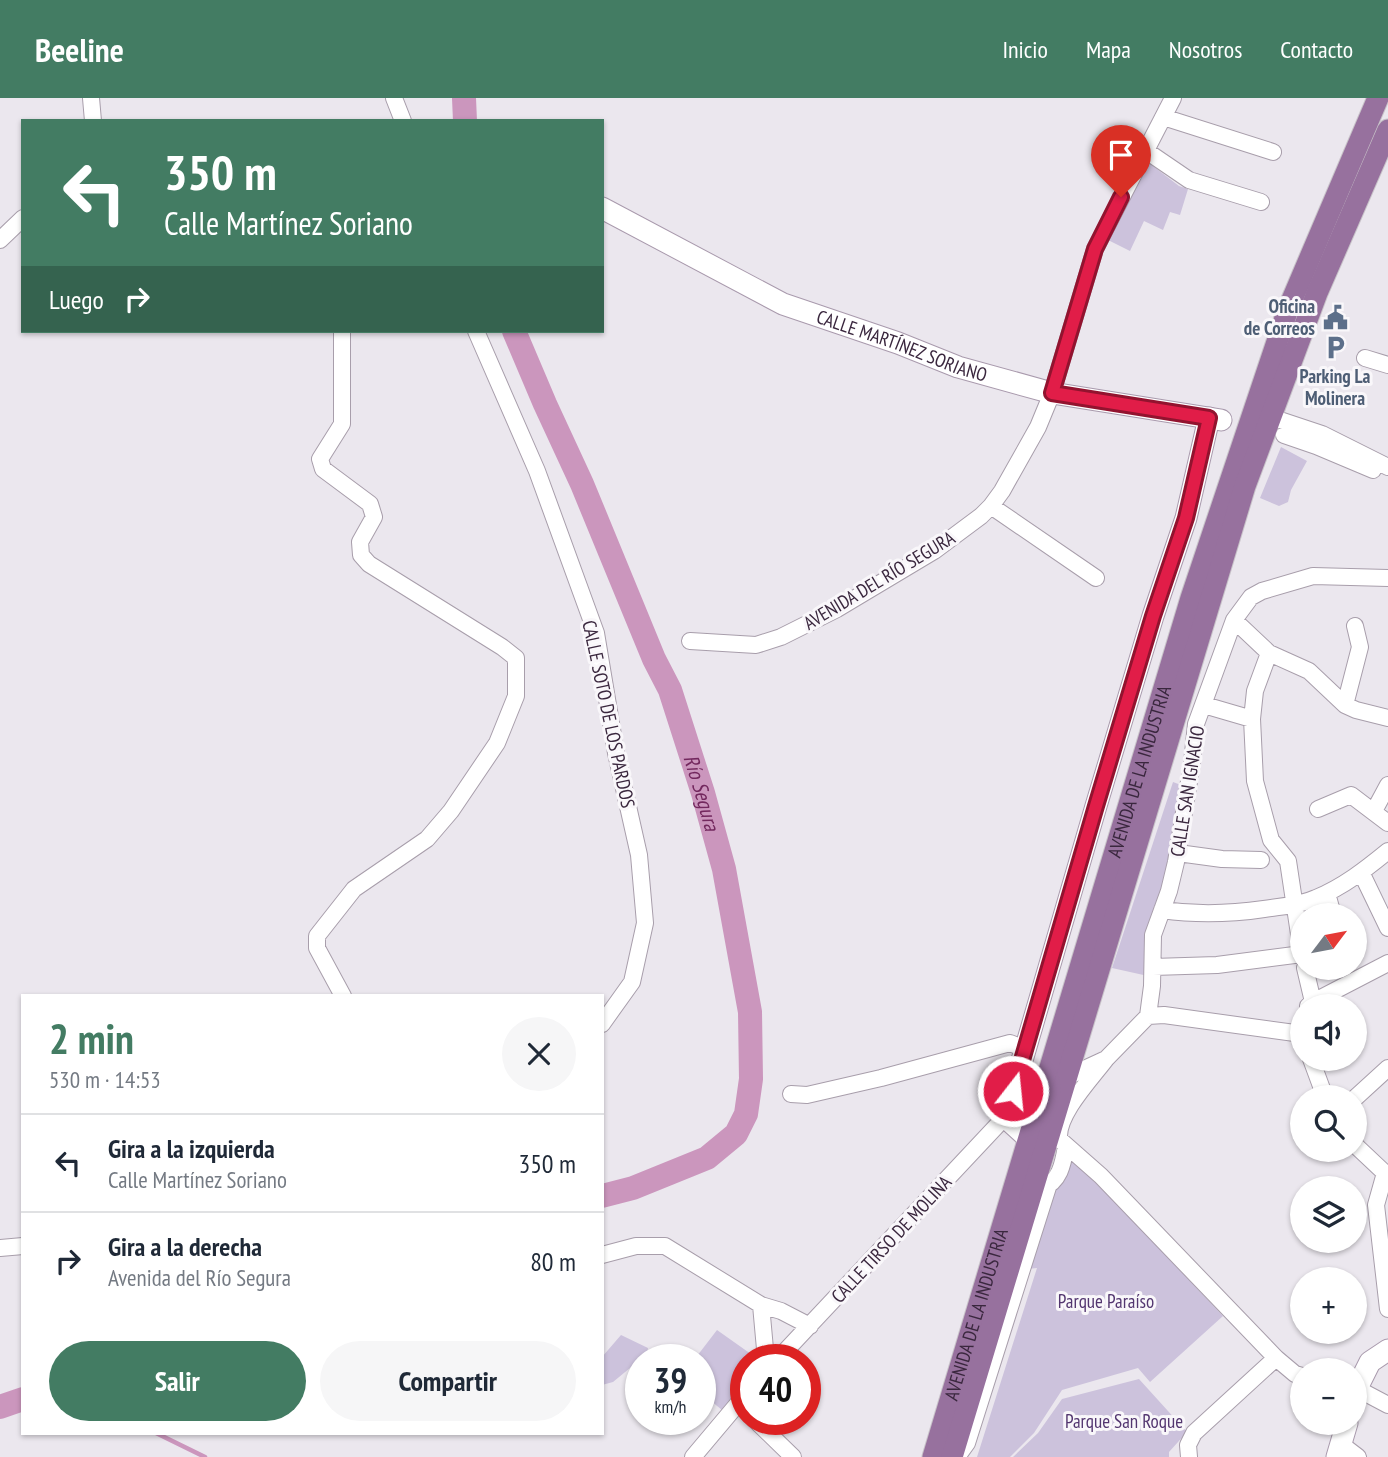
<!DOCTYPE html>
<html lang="es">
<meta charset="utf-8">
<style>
body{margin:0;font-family:"PT Sans Narrow",sans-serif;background:#f6f6f7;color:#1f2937;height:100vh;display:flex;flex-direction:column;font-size:26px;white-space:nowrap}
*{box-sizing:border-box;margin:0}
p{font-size:23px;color:#747a83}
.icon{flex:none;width:38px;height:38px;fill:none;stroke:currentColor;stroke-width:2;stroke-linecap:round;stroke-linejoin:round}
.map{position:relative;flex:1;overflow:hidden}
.drawer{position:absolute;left:21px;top:896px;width:583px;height:441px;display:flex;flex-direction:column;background:#fff;border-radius:0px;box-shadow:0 2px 5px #0004}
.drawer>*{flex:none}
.guide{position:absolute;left:21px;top:21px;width:583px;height:214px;border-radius:0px;box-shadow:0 2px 5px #0004;background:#437c63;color:#fff;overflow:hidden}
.needle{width:46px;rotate:58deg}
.tools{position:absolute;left:1290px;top:805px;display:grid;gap:14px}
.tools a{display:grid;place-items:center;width:77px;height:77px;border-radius:50%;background:#fff;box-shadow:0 2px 5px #0004;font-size:35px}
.speed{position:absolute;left:625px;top:1246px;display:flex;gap:14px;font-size:35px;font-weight:700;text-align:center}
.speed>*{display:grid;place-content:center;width:91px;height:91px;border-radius:50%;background:#fff;box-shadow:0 2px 5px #0004;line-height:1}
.speed small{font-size:18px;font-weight:400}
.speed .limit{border:10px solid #d22;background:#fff;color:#111}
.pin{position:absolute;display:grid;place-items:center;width:60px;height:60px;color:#fff;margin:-72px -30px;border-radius:50% 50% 50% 0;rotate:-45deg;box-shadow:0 0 7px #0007}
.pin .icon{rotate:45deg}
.me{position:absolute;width:77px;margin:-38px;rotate:16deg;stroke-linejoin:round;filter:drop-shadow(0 0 5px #0008)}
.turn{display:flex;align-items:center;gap:24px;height:147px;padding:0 28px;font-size:32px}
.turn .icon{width:91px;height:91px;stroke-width:2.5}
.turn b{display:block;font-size:49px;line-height:60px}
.then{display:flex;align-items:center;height:66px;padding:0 28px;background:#0003;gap:14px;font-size:26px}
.round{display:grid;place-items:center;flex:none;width:74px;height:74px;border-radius:37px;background:#f6f6f7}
.head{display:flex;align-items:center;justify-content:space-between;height:119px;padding:0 28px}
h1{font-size:42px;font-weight:700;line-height:52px;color:#437c63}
.cta{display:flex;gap:14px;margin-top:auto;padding:14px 28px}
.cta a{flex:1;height:80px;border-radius:42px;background:#437c63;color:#fff;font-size:28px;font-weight:700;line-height:80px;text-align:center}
.cta a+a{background:#f6f6f7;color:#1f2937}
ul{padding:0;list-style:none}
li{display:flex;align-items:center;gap:21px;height:98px;padding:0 28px;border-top:2px solid #e0e1e3}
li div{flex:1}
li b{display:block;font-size:26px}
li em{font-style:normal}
header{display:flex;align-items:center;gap:42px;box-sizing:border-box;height:98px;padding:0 35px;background:#437c63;color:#fff}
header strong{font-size:33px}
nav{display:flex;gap:38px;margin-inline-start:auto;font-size:24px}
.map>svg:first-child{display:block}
.green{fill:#ccc2dc}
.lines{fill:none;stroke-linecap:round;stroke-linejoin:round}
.stream{stroke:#cb96bd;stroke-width:4.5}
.river{stroke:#cb96bd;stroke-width:24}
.street-casing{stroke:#a89eab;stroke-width:18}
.secondary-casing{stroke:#a99aad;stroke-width:23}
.primary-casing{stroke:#c8c3c9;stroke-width:23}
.street{stroke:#fff;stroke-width:16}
.secondary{stroke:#fff;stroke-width:21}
.primary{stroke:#97719e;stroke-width:21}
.route-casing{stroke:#92132f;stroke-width:18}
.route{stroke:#e11d48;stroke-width:12}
.labels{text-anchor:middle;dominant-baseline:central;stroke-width:6;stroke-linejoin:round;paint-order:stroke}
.service-label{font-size:19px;font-weight:bold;fill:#4e5e75;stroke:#f9f7fa;text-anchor:end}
.street-label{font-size:19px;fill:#3a273e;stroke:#f9f7fa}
.park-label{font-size:19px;fill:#533670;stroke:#f9f7fa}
.water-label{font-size:21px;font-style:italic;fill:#73285e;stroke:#f9f7fa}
</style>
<header>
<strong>Beeline</strong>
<nav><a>Inicio</a><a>Mapa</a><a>Nosotros</a><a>Contacto</a></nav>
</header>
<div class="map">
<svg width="1388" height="1359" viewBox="0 0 1388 1359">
<rect width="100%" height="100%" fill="#ebe7ee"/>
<path class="green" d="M 1149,65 L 1179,88 L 1188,91 L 1180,117 L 1170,114 L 1163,132 L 1144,123 L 1130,153 L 1108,142 Z
M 1281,349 L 1307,363 L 1291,392 L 1288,404 L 1279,408 L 1260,400 Z
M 1173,684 L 1181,687 L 1171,766 L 1148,878 L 1112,870 Z
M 1073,1059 L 1223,1218 L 1150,1284 L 1138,1270 L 1062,1292 L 1034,1335 L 1010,1359 L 977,1359 L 1037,1170 L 1027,1171 L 1049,1099 L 1064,1083 Z
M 717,1232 L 758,1261 L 746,1262 L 745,1285 L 722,1312 L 700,1294 L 700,1262 L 694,1262 Z
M 621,1237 L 648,1250 L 647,1256 L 613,1284 L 602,1287 L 602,1259 Z
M 1139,1281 L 1187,1334 L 1169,1354 L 1169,1359 L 1013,1359 L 1038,1335 L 1062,1301 Z"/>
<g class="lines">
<path class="stream" d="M 156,1335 L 205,1359"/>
<g class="river">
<path d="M 464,0 L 465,23"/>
<path id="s1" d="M 514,233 L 545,306 L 582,386 L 654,561 L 670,592 L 703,695 L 724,771 L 750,914 L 751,981 L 746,1016 L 736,1036 L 707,1060 L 633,1090 L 602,1098"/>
<path d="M 0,1309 L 23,1301"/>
</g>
<defs>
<path id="street" d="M 91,0 L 93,23
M 394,0 L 403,23
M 1163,19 L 1273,54
M 1145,52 L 1189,82 L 1261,104
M 0,142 L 23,120
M 342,233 L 342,326 L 320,361 L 323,371 L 370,406 L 374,419 L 360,444 L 361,457 L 369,466 L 502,549 L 516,560 L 516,598 L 497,645 L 451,713 L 427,741 L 354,791 L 317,838 L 317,850 L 343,898
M 476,233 L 537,373 L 596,535 L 616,655 L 639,757 L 645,825 L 632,884 L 602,926
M 1365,260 L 1388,267
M 1271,319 L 1322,336 L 1388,369
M 1284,337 L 1316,348 L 1373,372
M 991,408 L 1096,480
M 1234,522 L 1269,555 L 1309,573 L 1345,607 L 1356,612 L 1388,620
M 690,543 L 756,547 L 781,539 L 837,511 L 934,453 L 981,418 L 991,408 L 1002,393 L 1038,329 L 1052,295 L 1095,151 L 1173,0
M 1269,555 L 1255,593 L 1252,621 L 1255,683 L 1271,742 L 1288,763 L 1302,856
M 1204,607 L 1252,621
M 1345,607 L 1360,549 L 1355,528
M 1318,711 L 1351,697 L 1388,725
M 1374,713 L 1388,687
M 1178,755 L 1222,761 L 1261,762
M 1361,774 L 1388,830
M 1327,795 L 1333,817
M 1162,812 C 1197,817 1230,816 1264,811 C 1282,808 1299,808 1316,800 C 1343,789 1366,771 1388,753
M 1153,869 L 1217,867 L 1302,856
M 1305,870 L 1313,904
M 1308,908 L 1313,904 L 1388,865
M 1148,918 L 1152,888 L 1153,837 L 1169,793 L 1176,764 L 1192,665 L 1196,626 L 1234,522 L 1251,499 L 1262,493 L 1313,478 L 1388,480
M 1106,961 C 1091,981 1057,1016 1059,1041 L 1101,1078 L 1276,1260 L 1295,1276 L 1302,1278
M 1311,961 L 1325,999
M 1067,979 L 1106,961 L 1148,918 L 1164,917 L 1302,936
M 791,996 L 807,997 L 881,980 L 1010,945 L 1025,951
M 1354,1001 L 1388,970
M 1354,1046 L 1388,1078
M 1385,1075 L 1376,1107 L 1388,1211
M 1041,1091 C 1060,1084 1063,1066 1066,1048
M 0,1150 L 23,1148
M 602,1157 L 636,1148 L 665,1148 L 761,1207 L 781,1213 L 810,1228
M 761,1207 L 766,1262
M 777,1262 L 1005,1019
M 1354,1289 L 1388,1307
M 754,1321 L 793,1359
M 1341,1346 L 1358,1359
M 693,1359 L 746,1296
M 957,1359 L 967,1345 L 1048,1089
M 1189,1359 L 1188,1347 L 1194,1335 L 1276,1260"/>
<g id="secondary">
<path id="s2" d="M 602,110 L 783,206 L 898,245 L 958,269 L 1052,295 L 1221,322"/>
<path d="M 1028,1040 L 1005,1019 L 1007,1014 L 1096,708 L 1153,518 L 1186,420 L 1209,320"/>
<path d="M 1354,1296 L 1370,1264 L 1388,1252"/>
<path d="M 1337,1359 L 1347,1325"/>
</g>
<g id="primary">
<path id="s3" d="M 933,1359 L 1191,500 L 1288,211 L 1378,0"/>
<path d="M 952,1359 L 1245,388 L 1317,195 L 1388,32"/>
</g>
</defs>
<use href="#street" class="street-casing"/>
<use href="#secondary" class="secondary-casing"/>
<use href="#primary" class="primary-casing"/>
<use href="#street" class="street"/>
<use href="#secondary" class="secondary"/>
<use href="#primary" class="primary"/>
</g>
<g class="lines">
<defs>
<path id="route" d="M 1013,993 L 1096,708 L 1153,518 L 1186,420 L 1209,320 L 1052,295 L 1095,151 L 1121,99"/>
</defs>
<use href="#route" class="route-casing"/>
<use href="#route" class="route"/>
</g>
<defs>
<symbol id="civic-bare" viewBox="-9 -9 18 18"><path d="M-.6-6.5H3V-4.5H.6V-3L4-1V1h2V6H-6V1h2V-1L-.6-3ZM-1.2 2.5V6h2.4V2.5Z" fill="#5c6f8a" stroke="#f9f7fa" stroke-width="2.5" paint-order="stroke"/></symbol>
<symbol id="parking-bare" viewBox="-9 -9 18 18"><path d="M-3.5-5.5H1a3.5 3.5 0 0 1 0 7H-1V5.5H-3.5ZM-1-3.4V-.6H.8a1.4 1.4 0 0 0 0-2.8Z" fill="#5c6f8a" stroke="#f9f7fa" stroke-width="2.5" paint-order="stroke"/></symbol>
</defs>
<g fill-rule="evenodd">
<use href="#civic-bare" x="1318" y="202" width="35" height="35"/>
<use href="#parking-bare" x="1318" y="232" width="35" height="35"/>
</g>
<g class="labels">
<g class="service-label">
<text x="1315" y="208">Oficina<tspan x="1315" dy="22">de Correos</tspan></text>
<text x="1335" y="278" text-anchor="middle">Parking La<tspan x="1335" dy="22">Molinera</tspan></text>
</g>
<g class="street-label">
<text stroke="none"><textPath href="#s2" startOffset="331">CALLE MARTÍNEZ SORIANO</textPath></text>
<text transform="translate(879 482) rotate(-31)">AVENIDA DEL RÍO SEGURA</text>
<text transform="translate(609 616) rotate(78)">CALLE SOTO DE LOS PARDOS</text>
<text stroke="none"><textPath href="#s3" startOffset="716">AVENIDA DE LA INDUSTRIA</textPath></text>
<text transform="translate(1187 693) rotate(-81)">CALLE SAN IGNACIO</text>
<text transform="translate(891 1141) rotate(-47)">CALLE TIRSO DE MOLINA</text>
<text stroke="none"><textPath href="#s3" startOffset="149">AVENIDA DE LA INDUSTRIA</textPath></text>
</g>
<g class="park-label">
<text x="1106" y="1203">Parque Paraíso</text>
<text x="1124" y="1323">Parque San Roque</text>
</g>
<g class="water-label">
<text stroke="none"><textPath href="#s1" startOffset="499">Río Segura</textPath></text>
</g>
</g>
</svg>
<div class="tools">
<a><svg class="needle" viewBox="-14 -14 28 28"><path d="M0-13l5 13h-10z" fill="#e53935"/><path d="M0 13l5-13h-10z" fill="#747a83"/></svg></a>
<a><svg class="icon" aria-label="sound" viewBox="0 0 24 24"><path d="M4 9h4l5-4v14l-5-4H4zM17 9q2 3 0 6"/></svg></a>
<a><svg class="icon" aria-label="search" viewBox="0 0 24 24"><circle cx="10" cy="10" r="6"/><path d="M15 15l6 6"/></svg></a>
<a><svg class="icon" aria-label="layers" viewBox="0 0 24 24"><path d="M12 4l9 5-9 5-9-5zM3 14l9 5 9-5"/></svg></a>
<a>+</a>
<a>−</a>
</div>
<div class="speed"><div>39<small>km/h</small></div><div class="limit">40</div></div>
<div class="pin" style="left:1121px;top:99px;background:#d93025"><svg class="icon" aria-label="arrive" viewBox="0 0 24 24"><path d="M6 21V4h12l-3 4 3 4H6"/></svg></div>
<svg class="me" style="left:1013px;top:993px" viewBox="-20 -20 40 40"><circle r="17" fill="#e11d48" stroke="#fff" stroke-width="3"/><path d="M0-11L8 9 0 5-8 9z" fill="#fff"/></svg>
<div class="guide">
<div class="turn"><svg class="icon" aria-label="left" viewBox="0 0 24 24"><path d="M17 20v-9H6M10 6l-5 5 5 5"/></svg><div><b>350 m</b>Calle Martínez Soriano</div></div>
<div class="then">Luego<svg class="icon" aria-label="right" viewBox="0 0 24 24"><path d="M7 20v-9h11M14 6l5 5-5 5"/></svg></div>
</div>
<section class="drawer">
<div class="head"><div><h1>2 min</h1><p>530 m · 14:53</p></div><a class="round"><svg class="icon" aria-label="close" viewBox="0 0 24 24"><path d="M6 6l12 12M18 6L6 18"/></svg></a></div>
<ul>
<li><svg class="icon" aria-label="left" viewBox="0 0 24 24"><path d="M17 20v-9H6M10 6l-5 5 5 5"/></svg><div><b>Gira a la izquierda</b><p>Calle Martínez Soriano</p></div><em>350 m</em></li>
<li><svg class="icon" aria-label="right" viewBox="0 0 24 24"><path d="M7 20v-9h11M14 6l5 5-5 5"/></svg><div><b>Gira a la derecha</b><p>Avenida del Río Segura</p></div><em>80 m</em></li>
</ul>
<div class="cta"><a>Salir</a><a>Compartir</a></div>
</section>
</div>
